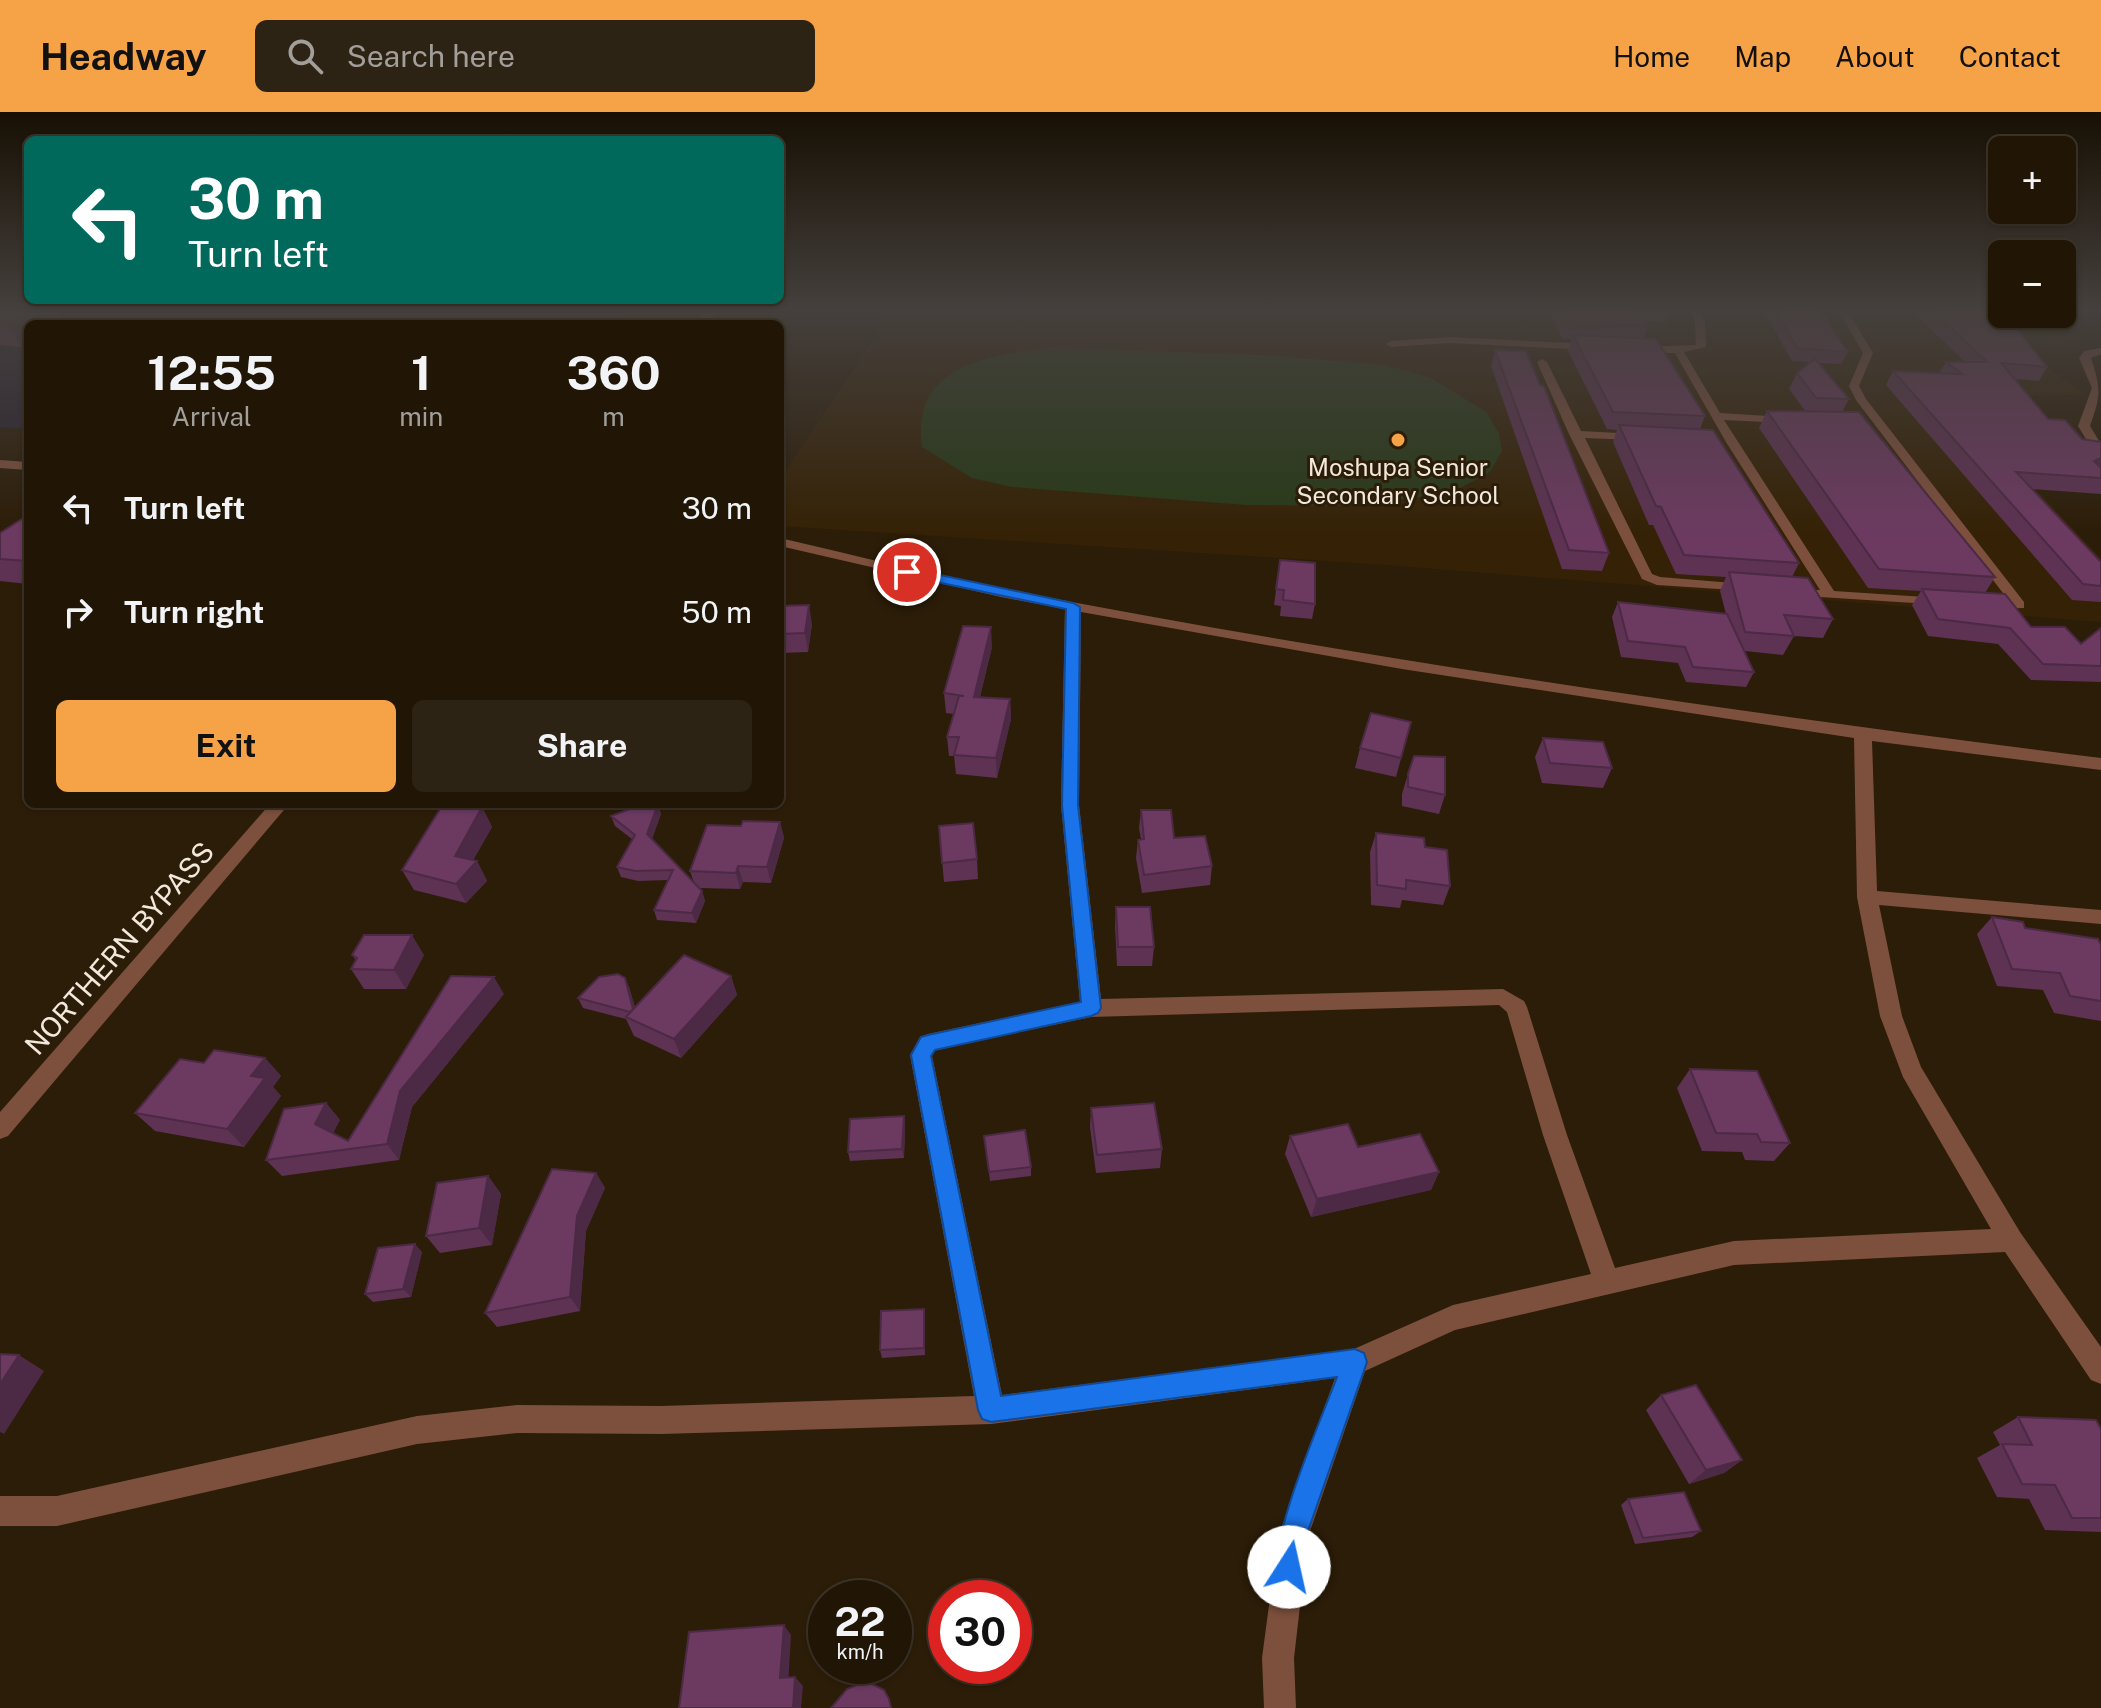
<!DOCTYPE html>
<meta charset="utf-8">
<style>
body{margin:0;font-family:"Public Sans",sans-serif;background:#2d2314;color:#f1f3f6;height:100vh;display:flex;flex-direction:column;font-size:30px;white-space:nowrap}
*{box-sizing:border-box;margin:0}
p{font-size:26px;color:#a29f9b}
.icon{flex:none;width:44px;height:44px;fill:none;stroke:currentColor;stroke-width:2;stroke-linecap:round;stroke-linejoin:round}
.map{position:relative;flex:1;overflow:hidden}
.sheet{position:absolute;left:24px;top:208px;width:760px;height:488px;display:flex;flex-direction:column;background:#211606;border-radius:12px;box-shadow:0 2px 6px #0004,0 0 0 2px #3e3528}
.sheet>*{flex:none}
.guide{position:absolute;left:24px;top:24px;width:760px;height:168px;border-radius:12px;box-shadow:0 2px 6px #0004,0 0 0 2px #3e3528;background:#00695c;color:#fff;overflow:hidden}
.buttons{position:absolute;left:1988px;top:24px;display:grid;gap:16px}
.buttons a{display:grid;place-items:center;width:88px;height:88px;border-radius:12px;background:#211606;box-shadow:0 2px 6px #0004,0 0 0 2px #3e3528;font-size:40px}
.speed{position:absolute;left:808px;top:1468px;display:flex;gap:16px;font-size:40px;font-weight:700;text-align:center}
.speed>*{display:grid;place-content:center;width:104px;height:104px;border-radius:50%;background:#211606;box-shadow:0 2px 6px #0004,0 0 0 2px #3e3528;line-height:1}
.speed small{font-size:20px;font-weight:400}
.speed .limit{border:12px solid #d22;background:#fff;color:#111}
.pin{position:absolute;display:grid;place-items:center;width:68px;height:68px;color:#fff;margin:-34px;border:4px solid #fff;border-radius:50%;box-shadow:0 2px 8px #0007}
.me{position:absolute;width:88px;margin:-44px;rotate:10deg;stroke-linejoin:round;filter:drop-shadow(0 0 6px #0008)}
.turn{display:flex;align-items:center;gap:28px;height:168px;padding:0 32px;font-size:36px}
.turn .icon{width:104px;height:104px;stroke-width:2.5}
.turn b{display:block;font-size:56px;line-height:68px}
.eta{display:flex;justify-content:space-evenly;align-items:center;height:136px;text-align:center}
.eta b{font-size:48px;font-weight:700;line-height:56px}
.action{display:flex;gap:16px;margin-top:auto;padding:16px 32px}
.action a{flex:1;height:92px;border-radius:12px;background:#f6a246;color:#111;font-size:32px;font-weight:700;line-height:92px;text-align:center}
.action a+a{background:#2d2314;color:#f1f3f6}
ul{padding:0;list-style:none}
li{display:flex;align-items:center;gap:24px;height:104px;padding:0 32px}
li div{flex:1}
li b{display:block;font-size:30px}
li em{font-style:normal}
header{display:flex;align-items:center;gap:48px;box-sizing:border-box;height:112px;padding:0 40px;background:#f6a246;color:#111}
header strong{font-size:38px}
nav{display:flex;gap:44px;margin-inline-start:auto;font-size:28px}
.search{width:560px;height:72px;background:#2d2314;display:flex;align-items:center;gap:20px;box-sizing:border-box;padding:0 28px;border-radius:12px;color:#a29f9b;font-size:30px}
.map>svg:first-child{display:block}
.built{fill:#352206}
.medical{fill:#2b2434}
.green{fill:#283a18}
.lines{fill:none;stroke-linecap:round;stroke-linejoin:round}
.lane{fill:#7d503d;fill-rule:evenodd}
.street{fill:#7d503d;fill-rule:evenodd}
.wall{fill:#5d3253}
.shaded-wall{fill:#4c2944}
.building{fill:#6c3a61;stroke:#4c2944;stroke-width:2}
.route{fill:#1a73e8;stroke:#114b97;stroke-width:2}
.poi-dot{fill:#f6a246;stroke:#2c1d08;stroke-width:3}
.labels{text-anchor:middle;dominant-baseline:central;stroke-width:6;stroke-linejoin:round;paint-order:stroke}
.far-poi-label{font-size:24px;fill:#f2e8db;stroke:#2c1d08}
.street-label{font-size:28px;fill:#f2e8db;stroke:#2c1d08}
</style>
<header>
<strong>Headway</strong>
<div class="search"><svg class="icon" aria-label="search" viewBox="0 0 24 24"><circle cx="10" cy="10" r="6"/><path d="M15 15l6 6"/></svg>Search here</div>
<nav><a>Home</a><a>Map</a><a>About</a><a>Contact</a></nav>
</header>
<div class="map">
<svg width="2101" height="1596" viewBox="0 0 2101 1596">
<rect width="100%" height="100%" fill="#2c1d08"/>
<path class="built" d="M 894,196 L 1966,196 L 2086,283 L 1948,284 L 2101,446 L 2101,510 L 1374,452 L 780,414 L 780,367 Z"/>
<path class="medical" d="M 0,196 L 636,196 L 622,208 L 579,206 L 558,212 L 28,212 L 28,317 L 0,315 Z"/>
<path class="green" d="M 1051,236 L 1260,243 L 1385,253 L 1431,266 L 1486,300 L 1499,321 L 1502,339 L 1490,360 L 1449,382 L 1345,394 L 1246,393 L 1012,375 L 972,366 L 922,335 C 911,252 988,244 1051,236 Z"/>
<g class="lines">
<path class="lane" d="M 1689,196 L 1699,196 L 1705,209 L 1706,235 L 1684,240 L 1720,301 L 1786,305 L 1791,308 L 1786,311 L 1724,308 L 1834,479 L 1940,486 L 1947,490 L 1945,493 L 1789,483 L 1789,477 L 1820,478 L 1726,330 L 1675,241 L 1641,241 L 1636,238 L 1641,235 L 1696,233 L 1695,209 Z
M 1837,196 L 1846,196 L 1873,241 L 1859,274 L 1866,287 L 2024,490 L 2024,496 L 1990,497 L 1983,493 L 1990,489 L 2009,489 L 1856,288 L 1849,274 L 1863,241 Z
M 1450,225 L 1592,232 L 1597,235 L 1592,238 L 1450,231 L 1391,235 L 1386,232 L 1391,229 Z
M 1542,247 L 1547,250 L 1581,319 L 1637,322 L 1643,325 L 1637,328 L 1585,326 L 1652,462 L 1660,465 L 1745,472 L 1752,476 L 1750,479 L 1657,473 L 1642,467 L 1569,322 L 1537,250 Z"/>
<path class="street" d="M 709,196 L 720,196 L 706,212 L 695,212 Z
M 2101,236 L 2101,242 L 2091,246 C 2101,277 2101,283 2090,314 L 2101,332 L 2101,346 L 2097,345 L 2078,314 L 2092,276 L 2079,246 L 2084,239 Z
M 0,348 L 28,350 L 28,358 L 0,356 Z
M 780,426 C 854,443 928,462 1003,477 C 1366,547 1734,600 2101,646 L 2101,658 L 1872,629 L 1877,779 L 2101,798 L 2101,812 L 1879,793 L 1902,904 L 1921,955 L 2020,1120 L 2101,1235 L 2101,1272 L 2091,1268 L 2005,1140 L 1734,1153 L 1455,1218 L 1365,1259 L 1308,1425 L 1294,1546 L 1296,1596 L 1264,1596 L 1262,1546 L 1278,1425 L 1335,1266 L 991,1312 L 661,1322 L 517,1321 L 417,1332 L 57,1414 L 0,1414 L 0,1384 L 57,1384 L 417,1304 L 517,1293 L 661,1294 L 974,1284 L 910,943 L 920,925 L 928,922 L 1080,890 L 1061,693 L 1065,497 L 1001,485 L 780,434 ZM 1081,500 L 1402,557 L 1854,626 L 1857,785 L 1880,904 L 1903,965 L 1991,1117 L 1734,1129 L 1615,1156 L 1567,1023 L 1527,895 L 1524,889 L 1503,877 L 1101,887 L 1079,693 ZM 1499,893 L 1507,900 L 1543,1023 L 1591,1162 L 1453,1193 L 1354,1237 L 1002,1283 L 932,944 L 935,938 L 1091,905 Z
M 270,692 L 289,692 L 8,1024 L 0,1027 L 0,1000 Z"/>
</g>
<path class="wall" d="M 0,196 L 55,196 L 65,212 L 28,212 L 22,235 L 0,233 Z
M 1548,196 L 1672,196 L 1667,210 L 1645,209 L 1648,214 L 1644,226 L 1705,304 L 1700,317 L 1799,451 L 1792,465 L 1833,507 L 1823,526 L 1794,524 L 1783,543 L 1745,539 L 1754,560 L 1746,575 L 1686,570 L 1678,551 L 1621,545 L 1612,505 L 1618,490 L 1726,502 L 1720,479 L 1726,465 L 1676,462 L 1653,413 L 1649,413 L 1613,330 L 1617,318 L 1607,317 L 1568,239 L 1572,227 L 1562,227 Z
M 1762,196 L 1818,196 L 1848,240 L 1841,252 L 1819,251 L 1849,287 L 1842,300 L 1995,465 L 1985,481 L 2031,515 L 2081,532 L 2101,516 L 2101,570 L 2031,568 L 1998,532 L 1928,524 L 1912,493 L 1921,479 L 1868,476 L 1759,316 L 1767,299 L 1806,300 L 1789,277 L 1797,261 L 1811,250 L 1792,249 Z
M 1903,196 L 2002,196 L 2022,207 L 2017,216 L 2047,255 L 2039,269 L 2014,267 L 2048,307 L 2101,356 L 2101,382 L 2032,377 L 2101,450 L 2101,490 L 2072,488 L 1886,273 L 1893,259 L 1939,261 L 1946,250 L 1965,250 L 1913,200 L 1906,199 Z
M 1495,238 L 1540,273 L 1609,441 L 1602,459 L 1562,457 L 1491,254 Z
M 28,403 L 28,472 L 0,469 L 0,421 Z
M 1280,448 L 1315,492 L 1312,507 L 1280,504 L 1281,494 L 1274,493 Z
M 780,494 L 812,512 L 808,540 L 780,541 Z
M 992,535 L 980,585 L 1010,587 L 1011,607 L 997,666 L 956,662 L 954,644 L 949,644 L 947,625 L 954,602 L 946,601 L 944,581 Z
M 1411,610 L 1396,665 L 1355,656 L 1360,636 Z
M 1543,626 L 1612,656 L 1603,676 L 1542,671 L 1535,645 Z
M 1408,662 L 1445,683 L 1439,702 L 1402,694 L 1402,682 Z
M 658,692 L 661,702 L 652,727 L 694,771 L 690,759 L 741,714 L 780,710 L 784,726 L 771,771 L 743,770 L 740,777 L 699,776 L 702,779 L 705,789 L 696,811 L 657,808 L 654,798 L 668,768 L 638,769 L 621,765 L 617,755 L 632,727 L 615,714 L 611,704 Z
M 482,695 L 492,715 L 473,748 L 477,749 L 487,769 L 466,791 L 414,778 L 402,758 Z
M 1141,698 L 1212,754 L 1210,773 L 1142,781 L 1136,746 L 1138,728 L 1141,727 L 1139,716 Z
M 939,714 L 977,747 L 978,767 L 944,770 Z
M 1376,721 L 1425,735 L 1450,774 L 1443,793 L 1402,788 L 1400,796 L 1371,793 L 1370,740 Z
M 1116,795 L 1154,835 L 1152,854 L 1117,854 L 1115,814 Z
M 1992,805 L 2025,816 L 2101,833 L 2101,909 L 2054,901 L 2043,878 L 1997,874 L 1977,822 Z
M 352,843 L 424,843 L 406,877 L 364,877 L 351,857 L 356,849 Z
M 731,864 L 737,883 L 681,946 L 634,924 L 626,907 L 583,896 L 578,886 L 629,875 L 635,895 Z
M 504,882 L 412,995 L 399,1048 L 282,1064 L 266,1048 L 326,991 L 340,1008 L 333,1021 L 348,1029 Z
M 265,946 L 281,964 L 273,975 L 281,984 L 244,1035 L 155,1019 L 135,1001 L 204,951 Z
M 1690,957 L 1790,1031 L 1774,1049 L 1745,1048 L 1742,1040 L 1702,1039 L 1677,976 Z
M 1091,996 L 1162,1037 L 1160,1056 L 1096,1061 L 1090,1015 Z
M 904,1004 L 905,1014 L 904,1046 L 850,1049 L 848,1040 Z
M 984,1024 L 1031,1055 L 1031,1064 L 990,1069 Z
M 1290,1024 L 1358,1035 L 1439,1060 L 1431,1078 L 1311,1105 L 1285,1042 Z
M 596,1061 L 605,1076 L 586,1119 L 580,1199 L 497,1215 L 485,1201 Z
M 488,1064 L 501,1082 L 492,1133 L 440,1141 L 426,1124 Z
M 422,1140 L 411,1185 L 373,1190 L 365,1182 Z
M 925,1205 L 925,1243 L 882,1246 L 880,1238 Z
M 1661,1283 L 1742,1348 L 1724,1361 L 1689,1372 L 1646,1298 Z
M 2018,1305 L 2101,1317 L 2101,1420 L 2045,1418 L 2029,1387 L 1997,1385 L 1977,1346 L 2000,1333 L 1993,1320 Z
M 1628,1387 L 1701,1419 L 1692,1425 L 1635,1432 L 1621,1393 Z"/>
<path class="shaded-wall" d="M 39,196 L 55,196 L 65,212 L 28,212 L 28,232 L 22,235 L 7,211 Z
M 2101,346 L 2101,355 L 2084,364 L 2094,349 Z
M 809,493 L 812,512 L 808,540 L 805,521 Z
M 991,515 L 992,535 L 975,604 L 974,585 Z
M 1010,587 L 1011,607 L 997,666 L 996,646 Z
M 658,692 L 661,702 L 650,731 L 647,722 Z
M 482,695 L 492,715 L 467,759 L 477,749 L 487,769 L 466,791 L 456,772 L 455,744 Z
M 780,710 L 784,726 L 771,771 L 767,755 Z
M 738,754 L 743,770 L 740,777 L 736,761 Z
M 702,779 L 705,789 L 696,811 L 692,801 Z
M 412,823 L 424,843 L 406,877 L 394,858 Z
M 731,864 L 737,883 L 681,946 L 674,927 Z
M 494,865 L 504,882 L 412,995 L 399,1048 L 387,1032 L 400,979 Z
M 625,866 L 629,875 L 639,910 L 634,901 Z
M 265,946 L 281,964 L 273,975 L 281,984 L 244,1035 L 227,1017 L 251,964 Z
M 326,991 L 340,1008 L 329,1028 L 315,1012 Z
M 904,1004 L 905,1014 L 904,1046 L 902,1037 Z
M 1439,1060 L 1431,1078 L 1311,1105 L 1317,1087 Z
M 596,1061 L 605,1076 L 586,1119 L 580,1199 L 570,1185 L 577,1104 Z
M 488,1064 L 501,1082 L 492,1133 L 479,1116 Z
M 415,1132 L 422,1140 L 411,1185 L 403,1177 Z
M 924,1197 L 925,1205 L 925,1243 L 924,1236 Z
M 19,1243 L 44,1259 L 4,1322 L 0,1320 L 0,1272 Z
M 1742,1348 L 1724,1361 L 1689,1372 L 1706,1358 Z
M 784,1513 L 791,1523 L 788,1575 L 780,1566 Z
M 795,1565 L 803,1574 L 801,1596 L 793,1596 Z"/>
<path class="building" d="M 0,196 L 39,196 L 7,211 L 0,210 Z
M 1560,196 L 1637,196 L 1648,214 L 1567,211 Z
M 1774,196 L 1818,196 L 1848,240 L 1797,236 Z
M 1930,196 L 2002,196 L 2002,202 L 2016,202 L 2022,207 L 2009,207 L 2047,255 L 2001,251 L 2048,307 L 2065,308 L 2082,327 L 2101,330 L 2101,346 L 2094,349 L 2101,356 L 2101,366 L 2016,360 L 2101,450 L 2101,474 L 2083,472 L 1893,259 L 1962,262 L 1946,250 L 1987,250 Z
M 1573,223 L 1656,227 L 1705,304 L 1613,300 Z
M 1495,238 L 1526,239 L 1540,273 L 1544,274 L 1609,441 L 1569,438 Z
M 1815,247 L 1849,287 L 1816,286 L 1797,261 Z
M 1767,299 L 1859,300 L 1995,465 L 1879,457 Z
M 1619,313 L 1713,318 L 1799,451 L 1684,443 L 1661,395 L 1656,394 Z
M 28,403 L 28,449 L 0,447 L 0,421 Z
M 1280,448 L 1315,451 L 1315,492 L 1283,488 L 1284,478 L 1276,477 Z
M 1729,460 L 1808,466 L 1833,507 L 1784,503 L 1794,524 L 1745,520 Z
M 1922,477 L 2005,482 L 2031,515 L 2065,515 L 2081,532 L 2101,516 L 2101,554 L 2043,552 L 2010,516 L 1938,507 Z
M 1618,490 L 1727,502 L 1754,560 L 1693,555 L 1685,535 L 1628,529 Z
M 809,493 L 805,521 L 780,522 L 780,494 Z
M 963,514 L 991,515 L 974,585 L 1010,587 L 996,646 L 954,643 L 959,625 L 947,625 L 959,584 L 964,584 L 944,581 Z
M 1371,601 L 1411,610 L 1401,646 L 1360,636 Z
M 1543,626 L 1603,630 L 1612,656 L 1550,651 Z
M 1414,644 L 1445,645 L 1445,683 L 1408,675 L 1408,662 Z
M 658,692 L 647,722 L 702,779 L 692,801 L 654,798 L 673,758 L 635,759 L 617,755 L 635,723 L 611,704 L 635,695 Z
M 442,694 L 482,695 L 455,744 L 477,749 L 456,772 L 402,758 Z
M 1141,698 L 1171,698 L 1174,726 L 1205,724 L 1212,754 L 1144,763 L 1138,728 L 1144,727 Z
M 743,709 L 780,710 L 767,755 L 738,754 L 736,761 L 690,759 L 707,713 L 741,714 Z
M 973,711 L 977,747 L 942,751 L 939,714 Z
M 1376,721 L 1424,726 L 1425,735 L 1447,738 L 1450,774 L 1406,768 L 1406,777 L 1377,773 Z
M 1116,795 L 1150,795 L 1154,835 L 1118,835 Z
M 1992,805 L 2023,810 L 2025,816 L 2098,827 L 2101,833 L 2101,889 L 2070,884 L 2060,861 L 2012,857 Z
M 364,823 L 412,823 L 394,858 L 351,857 L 357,846 L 352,843 Z
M 684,843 L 731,864 L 674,927 L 626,905 Z
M 618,862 L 625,866 L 633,897 L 630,900 L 578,886 L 599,865 Z
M 451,864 L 494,865 L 400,979 L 387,1032 L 266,1048 L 284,997 L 326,991 L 315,1012 L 348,1029 Z
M 214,938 L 265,946 L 251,964 L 265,966 L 227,1017 L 135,1001 L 180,947 L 204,951 Z
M 1690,957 L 1757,959 L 1790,1031 L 1761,1030 L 1757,1022 L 1716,1021 Z
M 1154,991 L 1162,1037 L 1097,1043 L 1091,996 Z
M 904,1004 L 902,1037 L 848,1040 L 850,1007 Z
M 1348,1012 L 1358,1035 L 1420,1022 L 1439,1060 L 1317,1087 L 1290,1024 Z
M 1025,1018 L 1031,1055 L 989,1060 L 984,1024 Z
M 552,1057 L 596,1061 L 577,1104 L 570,1185 L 485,1201 Z
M 488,1064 L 479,1116 L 426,1124 L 437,1071 Z
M 415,1132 L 403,1177 L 365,1182 L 378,1136 Z
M 924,1197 L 924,1236 L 880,1238 L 881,1199 Z
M 0,1242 L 19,1243 L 0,1272 Z
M 1696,1273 L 1742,1348 L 1706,1358 L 1661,1283 Z
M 2018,1305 L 2096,1308 L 2101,1317 L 2101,1406 L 2072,1406 L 2055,1373 L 2022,1372 L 2002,1332 L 2032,1333 Z
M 1684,1380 L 1701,1419 L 1643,1426 L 1628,1387 Z
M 784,1513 L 780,1566 L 795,1565 L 793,1596 L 679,1596 L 689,1520 Z
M 866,1569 L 884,1578 L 889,1587 L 891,1596 L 831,1596 L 847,1577 Z"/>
<linearGradient id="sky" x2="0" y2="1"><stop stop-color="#181004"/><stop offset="0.47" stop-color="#45403d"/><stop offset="1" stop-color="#45403d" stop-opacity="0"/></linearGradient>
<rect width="2101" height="420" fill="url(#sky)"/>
<path class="route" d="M 907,456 L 1073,491 L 1080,495 L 1078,693 L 1101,896 L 1098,901 L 1091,904 L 935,938 L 931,944 L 1001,1284 L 1355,1237 L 1364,1241 L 1367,1250 L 1306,1425 L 1299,1465 L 1289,1469 L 1279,1465 C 1266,1432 1323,1303 1337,1265 L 991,1310 L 982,1307 L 978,1298 L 911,943 L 921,925 L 928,923 L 1081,890 L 1062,693 L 1066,497 L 903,463 L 901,460 Z"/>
<circle class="poi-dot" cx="1398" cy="328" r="8"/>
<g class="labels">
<g class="far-poi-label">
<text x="1398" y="355">Moshupa Senior<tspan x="1398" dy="28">Secondary School</tspan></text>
</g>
<g class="street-label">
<text transform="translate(119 836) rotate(-49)">NORTHERN BYPASS</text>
</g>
</g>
</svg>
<div class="buttons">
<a>+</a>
<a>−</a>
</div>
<div class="speed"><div>22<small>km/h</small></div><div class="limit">30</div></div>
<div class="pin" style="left:907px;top:460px;background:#d93025"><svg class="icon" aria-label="arrive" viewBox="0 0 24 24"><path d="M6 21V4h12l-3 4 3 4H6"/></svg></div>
<svg class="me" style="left:1289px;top:1455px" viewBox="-20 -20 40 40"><circle r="19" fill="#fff"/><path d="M0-13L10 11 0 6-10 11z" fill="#1a73e8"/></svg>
<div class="guide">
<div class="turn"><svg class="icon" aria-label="left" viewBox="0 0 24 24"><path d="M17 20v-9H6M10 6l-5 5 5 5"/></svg><div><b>30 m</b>Turn left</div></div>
</div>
<section class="sheet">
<div class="eta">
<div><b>12:55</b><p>Arrival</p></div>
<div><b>1</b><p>min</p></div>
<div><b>360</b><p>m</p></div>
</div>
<ul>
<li><svg class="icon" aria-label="left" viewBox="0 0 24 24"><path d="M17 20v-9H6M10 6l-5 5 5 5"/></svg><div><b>Turn left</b></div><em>30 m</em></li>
<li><svg class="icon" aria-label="right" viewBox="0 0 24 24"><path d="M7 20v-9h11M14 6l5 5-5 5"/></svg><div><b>Turn right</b></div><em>50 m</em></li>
</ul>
<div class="action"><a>Exit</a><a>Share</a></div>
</section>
</div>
